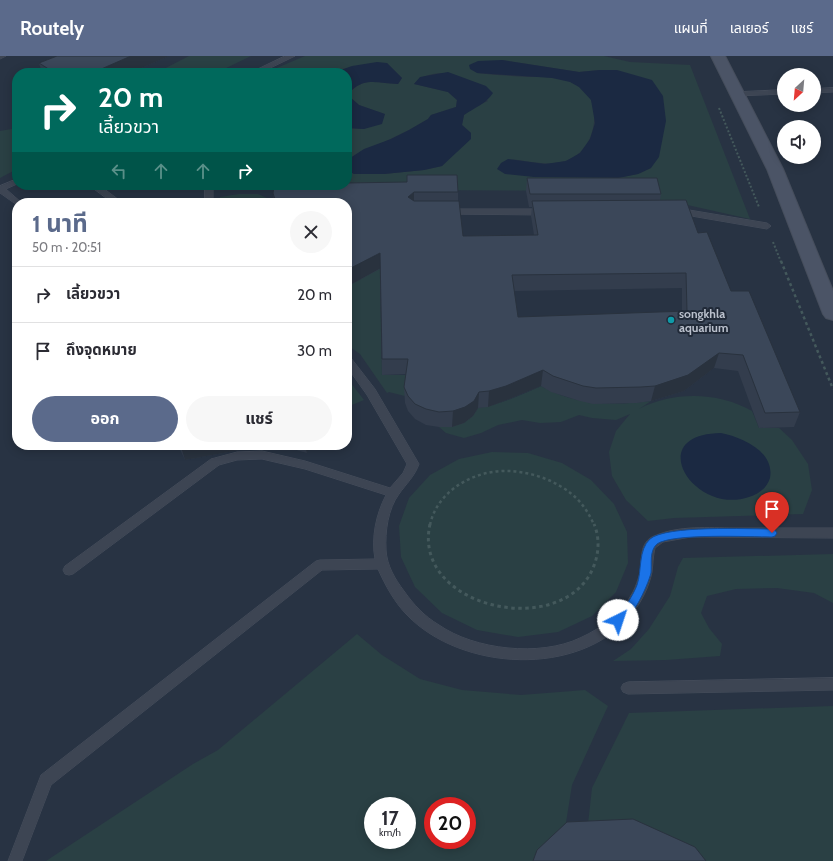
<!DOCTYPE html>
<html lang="th">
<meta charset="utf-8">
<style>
body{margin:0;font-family:Cabin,"Noto Sans Thai",sans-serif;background:#f7f7f7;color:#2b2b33;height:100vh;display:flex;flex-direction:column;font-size:15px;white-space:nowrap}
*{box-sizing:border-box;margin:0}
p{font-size:13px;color:#7c7c81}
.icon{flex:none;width:22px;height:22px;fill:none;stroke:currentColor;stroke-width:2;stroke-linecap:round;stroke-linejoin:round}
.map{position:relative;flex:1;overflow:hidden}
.sheet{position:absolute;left:12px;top:142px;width:340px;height:252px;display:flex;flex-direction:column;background:#fff;border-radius:16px;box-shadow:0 2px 10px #0003}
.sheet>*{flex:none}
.hud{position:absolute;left:12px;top:12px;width:340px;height:122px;border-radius:16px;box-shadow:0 2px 10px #0003;background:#00695c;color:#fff;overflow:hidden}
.needle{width:26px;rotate:206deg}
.controls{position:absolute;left:777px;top:12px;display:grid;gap:8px}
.controls a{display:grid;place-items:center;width:44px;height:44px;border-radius:50%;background:#fff;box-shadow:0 2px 10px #0003;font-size:20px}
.speed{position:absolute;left:364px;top:741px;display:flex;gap:8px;font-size:20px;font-weight:700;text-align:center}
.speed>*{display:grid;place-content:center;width:52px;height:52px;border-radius:50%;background:#fff;box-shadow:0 2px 10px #0003;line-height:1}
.speed small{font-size:10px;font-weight:400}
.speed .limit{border:6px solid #d22;background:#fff;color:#111}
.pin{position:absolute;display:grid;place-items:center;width:34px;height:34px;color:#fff;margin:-41px -17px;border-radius:50% 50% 50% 0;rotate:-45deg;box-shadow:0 0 4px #0007}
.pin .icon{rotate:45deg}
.me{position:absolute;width:44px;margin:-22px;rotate:41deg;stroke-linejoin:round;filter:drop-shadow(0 0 3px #0008)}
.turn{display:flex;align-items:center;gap:14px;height:84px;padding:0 20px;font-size:18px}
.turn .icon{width:52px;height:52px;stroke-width:2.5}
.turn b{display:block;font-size:28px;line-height:34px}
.lanes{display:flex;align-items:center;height:38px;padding:0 20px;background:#0003;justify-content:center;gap:20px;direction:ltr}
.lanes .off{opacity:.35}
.round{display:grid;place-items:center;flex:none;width:42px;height:42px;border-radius:21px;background:#f7f7f7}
.overview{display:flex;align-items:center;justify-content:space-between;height:68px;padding:0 20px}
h1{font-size:24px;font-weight:700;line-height:30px;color:#5b6a8b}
.cta{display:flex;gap:8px;margin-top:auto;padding:8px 20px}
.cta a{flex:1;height:46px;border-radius:24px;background:#5b6a8b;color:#fff;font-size:16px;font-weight:700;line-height:46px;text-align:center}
.cta a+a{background:#f7f7f7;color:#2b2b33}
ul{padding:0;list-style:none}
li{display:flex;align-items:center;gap:12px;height:56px;padding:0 20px;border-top:1px solid #e1e1e2}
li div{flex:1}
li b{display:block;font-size:15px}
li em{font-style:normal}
header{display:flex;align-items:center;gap:24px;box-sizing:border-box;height:56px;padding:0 20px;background:#5b6a8b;color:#fff}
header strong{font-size:19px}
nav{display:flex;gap:22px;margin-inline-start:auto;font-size:14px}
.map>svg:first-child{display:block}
.green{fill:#2a4044;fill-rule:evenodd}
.water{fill:#1b2942}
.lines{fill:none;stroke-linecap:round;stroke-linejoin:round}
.lane-casing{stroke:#464e5c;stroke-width:1}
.secondary-casing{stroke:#464e5c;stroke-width:2}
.path-far2{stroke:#44595c;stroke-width:2;stroke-dasharray:2 2;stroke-linecap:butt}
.path-far1{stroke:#44595c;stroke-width:2.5;stroke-dasharray:3 3;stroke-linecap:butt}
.path{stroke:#44595c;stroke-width:3;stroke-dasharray:3.5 3.5;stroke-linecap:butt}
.lane{fill:#3d4553;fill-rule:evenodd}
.secondary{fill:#4b5466;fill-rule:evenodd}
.wall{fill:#333d4d;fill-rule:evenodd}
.shaded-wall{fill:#29323e}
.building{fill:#3b4759;stroke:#29323e;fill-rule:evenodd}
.route{fill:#1a73e8;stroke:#114b97}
.culture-dot{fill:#0f9aa8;stroke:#212a38;stroke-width:1.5}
.labels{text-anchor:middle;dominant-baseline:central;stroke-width:4;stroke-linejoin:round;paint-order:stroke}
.poi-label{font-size:12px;font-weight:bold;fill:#bac0cc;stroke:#212a38;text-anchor:start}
</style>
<header>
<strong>Routely</strong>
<nav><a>แผนที่</a><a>เลเยอร์</a><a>แชร์</a></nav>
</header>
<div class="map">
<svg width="833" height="805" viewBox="0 0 833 805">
<rect width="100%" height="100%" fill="#283343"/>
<path class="green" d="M 189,0 L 251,0 L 216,17 L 156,17 Z
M 305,0 L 604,0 L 630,6 L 690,9 L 750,163 L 683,148 L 658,148 L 654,135 L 408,134 L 347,129 L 347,114 L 354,118 L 384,118 L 424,114 L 442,110 L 471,77 L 462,69 L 464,59 L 474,51 L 488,45 C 470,30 458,13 433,18 C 424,20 420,21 414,28 L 448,36 L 457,44 L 456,51 L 431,59 L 428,63 L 409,74 L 347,104 L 347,72 L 364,73 L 384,58 L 359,49 L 351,42 L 352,34 C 366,21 380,28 398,28 L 402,22 L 387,7 L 335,17 L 265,17 ZM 502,4 L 579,16 L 600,14 L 651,112 L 638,118 L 618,122 L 508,103 C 527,104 546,111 565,105 C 590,98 600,66 591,44 C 589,38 578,29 571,26 C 559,20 542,21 529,21 C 512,20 494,19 477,17 Z
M 17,72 L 17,113 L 0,122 L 0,75 Z
M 239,138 L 258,138 L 276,146 L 220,147 L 220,141 Z
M 380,206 L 382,319 L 433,319 L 405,340 L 389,336 L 387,337 L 360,298 L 347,289 L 347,230 L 359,224 Z
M 347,322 L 364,344 L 347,351 Z
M 541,330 C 574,349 613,350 651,345 L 639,353 C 674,335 718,336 752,355 L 759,372 L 779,372 L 792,384 L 808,408 L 812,434 L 803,458 L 674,462 L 648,465 L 626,444 L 612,420 L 609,396 L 616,375 L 630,358 L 616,364 L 592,362 L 579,359 L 561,366 L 540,367 L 522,364 L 498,369 L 481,377 L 464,382 L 446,377 L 439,371 C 455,370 469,366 478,352 C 500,349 521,339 541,330 Z
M 492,396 L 528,397 L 562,407 L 591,424 L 614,448 L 627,476 L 628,507 L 616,536 L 592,560 L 558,576 L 518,581 L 477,574 L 442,557 L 415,531 L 401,501 L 399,470 L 409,442 L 430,419 L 459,403 Z
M 833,498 L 833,547 L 814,537 L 777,532 L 736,533 L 707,540 L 701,557 L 709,572 L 722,588 L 720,600 L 666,604 L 613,605 L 631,593 L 649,573 L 670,540 L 678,511 L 683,502 Z
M 357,578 L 382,599 L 420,623 L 462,634 L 521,639 L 585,634 L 608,650 L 572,729 L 564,779 L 535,805 L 46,805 L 193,708 L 218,694 ZM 373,750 L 407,750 L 407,784 L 373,784 ZM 433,750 L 467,750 L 467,784 L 433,784 Z
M 833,650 L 833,805 L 690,805 L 587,777 L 592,732 L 629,657 Z"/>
<path class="water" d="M 502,4 L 579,16 L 600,14 L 617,14 L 652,24 L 663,40 L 666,65 L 659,101 L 651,112 L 638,118 L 618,122 L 534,121 L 505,118 L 497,113 L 501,107 L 508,103 L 545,108 L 566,105 L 580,97 L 590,83 L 595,67 L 591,44 L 579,31 L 570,26 L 552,22 L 477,17 L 470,13 L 469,9 L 478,5 Z
M 377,6 L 387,7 L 402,22 L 398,28 C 381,28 366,21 352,34 L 351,42 L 359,49 L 385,58 L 382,68 L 364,73 L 347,72 L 347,17 L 332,17 L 352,10 Z
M 448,16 L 486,30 L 493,37 C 486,48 474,52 464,59 L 462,69 L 471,77 L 471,83 L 442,110 L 424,114 L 384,118 L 354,118 L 347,114 L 347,104 L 364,93 L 391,83 L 409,74 L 428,63 L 431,59 L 456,51 L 457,44 L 448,36 L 414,28 L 420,21 Z
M 721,377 C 741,381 775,395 770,422 C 767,432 759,438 749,441 C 694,460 642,378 721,377 Z"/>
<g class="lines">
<defs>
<path id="lane" d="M 0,0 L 6,0 L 0,3 Z
M 285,0 L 295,0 L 260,17 L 250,17 Z
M 833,32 L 833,36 L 814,37 L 814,33 Z
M 784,34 L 784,38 L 737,40 L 733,38 L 737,36 Z
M 17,123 L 17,128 L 6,133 L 22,147 L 17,147 L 17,149 L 0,137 L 0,130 Z
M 89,129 L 99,129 L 123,147 L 113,147 Z
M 205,129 L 213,129 L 213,147 L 205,147 Z
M 677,152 L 767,167 L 771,170 L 767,173 L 674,157 L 673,155 Z
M 447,153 L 546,153 L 550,156 L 546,159 L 444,158 L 443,156 L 444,154 Z
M 347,301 L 351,302 L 375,333 L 419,408 C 415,420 406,428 399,438 C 388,453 385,475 386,494 C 387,510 395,523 404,535 C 414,549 424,560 439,569 C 475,594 540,601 580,582 C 602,572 622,557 633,536 C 636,530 638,523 640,517 C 642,504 639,486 654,480 C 680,469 708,472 735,472 C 768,472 800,472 833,472 L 833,482 L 691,481 L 663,486 L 655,492 C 653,500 653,508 652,516 C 649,531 641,547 631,559 C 579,622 461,615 407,559 C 395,547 385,529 378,513 L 322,514 L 51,729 L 22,805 L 8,805 L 41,719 L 316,505 L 320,504 L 375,503 C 371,482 376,458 386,439 L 305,413 L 262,403 L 237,404 L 219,409 L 73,518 L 69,519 L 65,518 L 63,514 L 65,510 L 211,403 L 237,396 L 262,395 L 305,405 L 390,432 L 403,417 L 407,408 L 367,339 L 347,311 Z
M 833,622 L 833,634 L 628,638 L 623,636 L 621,632 L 623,628 L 628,626 Z"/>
<path id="secondary" d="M 711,0 L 725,0 L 783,113 L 833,235 L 833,264 L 826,262 L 823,258 L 767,113 Z"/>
</defs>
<use href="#lane" class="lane-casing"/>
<use href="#secondary" class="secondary-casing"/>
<path class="path-far2" d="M 719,52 L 759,151
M 773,186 L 781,206"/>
<path class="path-far1" d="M 781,205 L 833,333
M 430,469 C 437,434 476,413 510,415 C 527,416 545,421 560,430 C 576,439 587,452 594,469"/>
<path class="path" d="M 430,468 C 411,552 562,585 593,512 C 599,498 600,482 594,468"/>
<use href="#lane" class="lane"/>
<use href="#secondary" class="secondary"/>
</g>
<path class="wall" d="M 57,0 L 169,0 L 130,17 L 42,17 L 39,7 Z
M 527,122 L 661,138 L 660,144 L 698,177 L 731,235 L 800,356 L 794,371 L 759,372 L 738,315 L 714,312 L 684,335 L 651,345 L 637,347 L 593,348 L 580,345 L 551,336 L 541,330 L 504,345 L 488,351 L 478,352 L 473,360 L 464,367 L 452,371 L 439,371 L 426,369 L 415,363 L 408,355 L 405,347 L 404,331 L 406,318 L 382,319 L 380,213 L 350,229 L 347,230 L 347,147 L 274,147 L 273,137 L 458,136 L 458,145 L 463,180 L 534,179 L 531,160 L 532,151 L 529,151 L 526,135 ZM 682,232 L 682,256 L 518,261 L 514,235 Z
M 178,389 L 267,389 L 185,404 Z
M 279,389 L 310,389 L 307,397 Z"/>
<path class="shaded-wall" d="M 131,0 L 169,0 L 130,17 L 100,17 L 99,14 Z
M 414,136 L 414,152 L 408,141 Z
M 380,197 L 381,212 L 350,229 L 347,230 L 347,214 Z
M 719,297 L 714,312 L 684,335 L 651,345 L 655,330 Z
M 543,314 L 541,330 L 504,345 L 488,351 L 489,335 Z
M 479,336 L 478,352 L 473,360 L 464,367 L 452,371 L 453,355 Z
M 208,389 L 267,389 L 185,404 L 182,394 Z
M 305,389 L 310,389 L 307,397 Z"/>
<path class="building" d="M 57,0 L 131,0 L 99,14 L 105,17 L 55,17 L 39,7 Z
M 407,119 L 457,119 L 458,136 L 414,136 L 408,141 L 414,145 L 459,145 L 463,180 L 538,179 L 532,145 L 686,144 L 698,177 L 707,176 L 731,235 L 749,235 L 800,356 L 765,357 L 743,299 L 719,297 L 688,319 L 655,330 L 641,331 L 596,332 L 583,330 L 553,320 L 543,314 L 506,330 L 489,335 L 479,336 L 474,345 L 465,351 L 453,355 L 439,356 L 426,353 L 415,348 L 408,340 L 404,331 L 408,303 L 382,303 L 380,197 L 347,214 L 347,147 L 276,147 L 273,137 L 274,131 L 276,129 L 347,129 L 347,127 L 407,126 ZM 686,217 L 687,255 L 518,261 L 512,219 Z
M 527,122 L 657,122 L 661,138 L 530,138 Z
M 180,389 L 208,389 L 182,394 Z
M 633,763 L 695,791 L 706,805 L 533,805 L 537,794 L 567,766 Z"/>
<path class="route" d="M 772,473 L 775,474 L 777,477 L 775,480 L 772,481 C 750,481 672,477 657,488 C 649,495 652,508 651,517 C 648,529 629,573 614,568 L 612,564 C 615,560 619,557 623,553 C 628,547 634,537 637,529 C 642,515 638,494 650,483 C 666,469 748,473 772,473 Z"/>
<circle class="culture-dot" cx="671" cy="264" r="4"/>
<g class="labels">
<g class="poi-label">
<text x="679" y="257">songkhla<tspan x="679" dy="14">aquarium</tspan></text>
</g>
</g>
</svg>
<div class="controls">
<a><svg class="needle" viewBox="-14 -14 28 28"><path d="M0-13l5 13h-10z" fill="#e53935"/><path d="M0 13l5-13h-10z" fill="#7c7c81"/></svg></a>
<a><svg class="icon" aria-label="sound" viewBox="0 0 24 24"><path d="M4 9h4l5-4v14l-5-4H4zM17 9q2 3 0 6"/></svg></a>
</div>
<div class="speed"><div>17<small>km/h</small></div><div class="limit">20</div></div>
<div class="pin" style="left:772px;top:477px;background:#d93025"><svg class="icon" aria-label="arrive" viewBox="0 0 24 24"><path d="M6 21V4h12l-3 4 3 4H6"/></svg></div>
<svg class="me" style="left:618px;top:564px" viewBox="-20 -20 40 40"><circle r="19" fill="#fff"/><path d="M0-13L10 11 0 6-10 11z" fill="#1a73e8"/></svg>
<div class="hud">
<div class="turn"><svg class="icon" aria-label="right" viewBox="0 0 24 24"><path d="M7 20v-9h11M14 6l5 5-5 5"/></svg><div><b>20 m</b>เลี้ยวขวา</div></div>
<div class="lanes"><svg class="icon off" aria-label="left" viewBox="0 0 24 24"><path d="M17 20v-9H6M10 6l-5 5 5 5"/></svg><svg class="icon off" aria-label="ahead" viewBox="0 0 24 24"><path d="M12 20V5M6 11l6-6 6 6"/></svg><svg class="icon off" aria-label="ahead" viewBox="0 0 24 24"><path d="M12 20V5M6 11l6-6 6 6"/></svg><svg class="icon" aria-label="right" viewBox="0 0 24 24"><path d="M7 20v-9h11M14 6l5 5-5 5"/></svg></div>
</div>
<section class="sheet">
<div class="overview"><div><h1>1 นาที</h1><p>50 m · 20:51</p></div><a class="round"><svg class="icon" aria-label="close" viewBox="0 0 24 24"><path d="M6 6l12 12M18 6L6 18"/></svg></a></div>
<ul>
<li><svg class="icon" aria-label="right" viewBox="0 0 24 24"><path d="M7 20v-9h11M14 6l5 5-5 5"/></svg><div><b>เลี้ยวขวา</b></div><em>20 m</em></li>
<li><svg class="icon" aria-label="arrive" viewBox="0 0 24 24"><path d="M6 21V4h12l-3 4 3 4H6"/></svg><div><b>ถึงจุดหมาย</b></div><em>30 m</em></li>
</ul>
<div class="cta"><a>ออก</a><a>แชร์</a></div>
</section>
</div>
